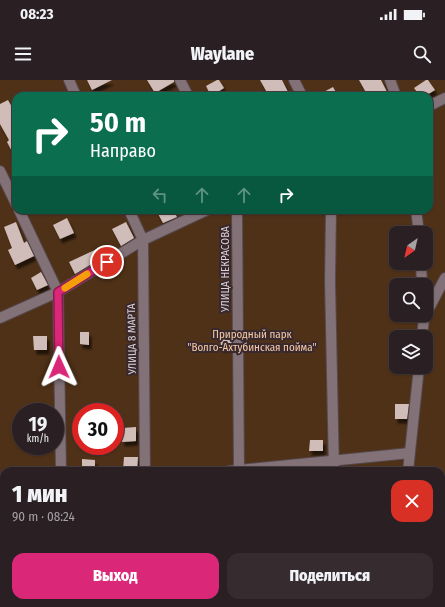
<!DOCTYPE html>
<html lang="ru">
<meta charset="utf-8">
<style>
body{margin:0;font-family:"Fira Sans Condensed",sans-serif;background:#362c30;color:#f1f3f6;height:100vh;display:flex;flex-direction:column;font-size:15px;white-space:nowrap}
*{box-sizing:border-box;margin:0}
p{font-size:13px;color:#a5a2a6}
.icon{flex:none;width:22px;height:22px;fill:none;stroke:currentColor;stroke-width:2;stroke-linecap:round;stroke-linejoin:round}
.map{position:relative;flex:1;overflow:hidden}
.side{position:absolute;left:0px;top:387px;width:445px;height:140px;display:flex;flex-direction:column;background:#2a1f23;border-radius:12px 12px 0 0;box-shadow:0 1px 3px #0004,0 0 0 1px #463d41}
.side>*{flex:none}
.top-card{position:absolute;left:12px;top:12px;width:421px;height:122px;border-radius:12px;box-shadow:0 1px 3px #0004,0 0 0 1px #463d41;background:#0b6e4f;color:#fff;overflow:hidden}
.needle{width:26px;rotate:214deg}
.buttons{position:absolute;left:389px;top:146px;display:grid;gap:8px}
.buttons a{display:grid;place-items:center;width:44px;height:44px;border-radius:8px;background:#2a1f23;box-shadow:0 1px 3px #0004,0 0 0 1px #463d41;font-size:20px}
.speed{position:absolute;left:12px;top:323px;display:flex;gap:8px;font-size:20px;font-weight:700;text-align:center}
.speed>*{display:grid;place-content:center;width:52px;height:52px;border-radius:50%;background:#2a1f23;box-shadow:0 1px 3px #0004,0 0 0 1px #463d41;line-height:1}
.speed small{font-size:10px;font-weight:400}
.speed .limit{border:6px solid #d22;background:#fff;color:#111}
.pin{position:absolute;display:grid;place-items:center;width:34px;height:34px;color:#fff;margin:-17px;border:2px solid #fff;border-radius:50%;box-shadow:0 1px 4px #0007}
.me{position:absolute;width:44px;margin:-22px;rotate:359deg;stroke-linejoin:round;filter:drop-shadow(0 0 3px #0008)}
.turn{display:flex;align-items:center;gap:14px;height:84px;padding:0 12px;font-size:18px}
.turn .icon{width:52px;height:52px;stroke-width:2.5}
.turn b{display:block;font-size:28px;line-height:34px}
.lanes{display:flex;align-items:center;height:38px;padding:0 12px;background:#0003;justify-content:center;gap:20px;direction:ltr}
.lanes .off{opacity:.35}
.round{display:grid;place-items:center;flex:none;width:42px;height:42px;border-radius:12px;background:#362c30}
.summary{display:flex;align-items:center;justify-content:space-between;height:68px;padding:0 12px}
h1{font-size:24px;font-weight:800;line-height:30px}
.button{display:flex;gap:8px;margin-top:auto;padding:8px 12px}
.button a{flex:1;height:46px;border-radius:12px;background:#db2777;color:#fff;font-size:16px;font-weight:800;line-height:46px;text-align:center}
.button a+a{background:#362c30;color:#f1f3f6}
.status{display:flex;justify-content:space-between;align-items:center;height:28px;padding:0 20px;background:#2a1f23;direction:ltr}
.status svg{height:11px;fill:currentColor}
header{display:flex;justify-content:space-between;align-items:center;height:52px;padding:0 12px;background:#2a1f23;font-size:18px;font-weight:800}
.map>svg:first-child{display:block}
.green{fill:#4f3117;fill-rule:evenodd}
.building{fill:#d0bcb9;filter:url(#shadow)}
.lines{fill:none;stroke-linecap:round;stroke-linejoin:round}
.street-casing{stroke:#54484d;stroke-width:12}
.street{stroke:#827177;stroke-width:10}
.route-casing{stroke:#8e194d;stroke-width:10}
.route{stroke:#db2777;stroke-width:7}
.slow{stroke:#f59e0b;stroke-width:7}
.labels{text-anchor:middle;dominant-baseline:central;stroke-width:4;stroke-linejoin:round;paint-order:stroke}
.street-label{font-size:11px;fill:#ddd3d7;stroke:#38292f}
.park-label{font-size:11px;fill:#f8caa4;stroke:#38292f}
</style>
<div class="status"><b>08:23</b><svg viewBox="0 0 49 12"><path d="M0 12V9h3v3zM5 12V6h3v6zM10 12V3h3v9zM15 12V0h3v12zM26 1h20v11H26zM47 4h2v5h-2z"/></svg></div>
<header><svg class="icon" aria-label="menu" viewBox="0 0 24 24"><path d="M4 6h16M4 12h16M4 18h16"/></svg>Waylane<svg class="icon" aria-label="search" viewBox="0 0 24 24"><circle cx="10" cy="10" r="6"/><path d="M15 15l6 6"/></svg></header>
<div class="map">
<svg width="445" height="527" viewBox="0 0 445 527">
<defs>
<filter id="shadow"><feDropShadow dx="2.5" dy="4.5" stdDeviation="1" flood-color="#0009"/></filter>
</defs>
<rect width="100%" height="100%" fill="#38292f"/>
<path class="green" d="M 0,0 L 445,0 L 445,527 L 0,527 ZM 16,16 L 429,16 L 429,130 L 16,130 ZM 396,153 L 426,153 L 426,183 L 396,183 ZM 396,205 L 426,205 L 426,235 L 396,235 ZM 396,257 L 426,257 L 426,287 L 396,287 ZM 21,332 L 55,332 L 55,366 L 21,366 ZM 81,332 L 115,332 L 115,366 L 81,366 ZM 4,391 L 441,391 L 441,523 L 4,523 Z"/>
<path class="building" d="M 87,0 L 112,0 L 92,10 Z
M 147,0 L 174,0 L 174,2 L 155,13 Z
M 217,0 L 219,0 L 224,8 L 211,16 L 206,6 Z
M 260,0 L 282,0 L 289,14 L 284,16 L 269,16 Z
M 359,0 L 381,0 L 389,16 L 368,16 Z
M 426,0 L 428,0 L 435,10 L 425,16 L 420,16 L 414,8 Z
M 333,7 L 338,16 L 316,16 Z
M 8,20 L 16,34 L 16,79 L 7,62 L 9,60 L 0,44 L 0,24 Z
M 156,130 L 173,130 L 177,137 L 163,143 Z
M 67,138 L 74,153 L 60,159 L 53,145 Z
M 16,142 L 24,163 L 27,161 L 34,176 L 15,185 L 8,170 L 12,168 L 4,147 Z
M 126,142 L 134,158 L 121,166 L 112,149 Z
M 99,168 L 103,177 L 75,194 L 69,182 Z
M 41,192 L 48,205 L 37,210 L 31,198 Z
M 80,252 L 89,252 L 89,265 L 80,264 Z
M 220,252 L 231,252 L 232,267 L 221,268 Z
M 33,256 L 47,256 L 47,270 L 34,270 Z
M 395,324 L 409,324 L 407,339 L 395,339 Z
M 136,347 L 136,361 L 122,362 L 122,348 Z
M 310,360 L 323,360 L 323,371 L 309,371 Z
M 124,377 L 138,377 L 137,390 L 123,390 Z
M 82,379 L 95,380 L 95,391 L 82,391 Z"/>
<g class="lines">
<defs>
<path id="street" d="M 69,0 L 76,16
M 180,0 L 188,16
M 294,0 L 302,16
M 390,0 L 396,16
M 429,26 L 445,18
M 0,91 L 16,124
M 19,130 L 58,212 L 61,391
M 129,130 L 143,160 L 145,391
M 237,130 L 239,391
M 331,130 L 330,201 L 334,391
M 416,130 L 419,153
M 421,183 L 422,205
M 426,234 L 445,198
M 0,238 L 58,212 L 143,160 L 207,130
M 422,257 L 424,238 L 425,235
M 229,391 L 410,373
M 408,391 L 419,287
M 0,412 L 4,411
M 64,523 L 64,527
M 147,523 L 147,527
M 241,523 L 241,527
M 337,523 L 337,527
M 370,527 L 371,523"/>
</defs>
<use href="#street" class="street-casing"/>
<use href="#street" class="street"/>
</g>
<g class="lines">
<defs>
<path id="route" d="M 59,287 L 58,212 L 107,182"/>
</defs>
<use href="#route" class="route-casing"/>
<use href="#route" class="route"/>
<path class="slow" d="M 65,208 L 87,194"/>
</g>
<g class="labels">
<g class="street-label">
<text transform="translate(225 189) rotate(-90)">УЛИЦА НЕКРАСОВА</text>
<text transform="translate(132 259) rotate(-91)">УЛИЦА 8 МАРТА</text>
</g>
<g class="park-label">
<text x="252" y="254">Природный парк<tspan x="252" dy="13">"Волго-Ахтубинская пойма"</tspan></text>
</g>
</g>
</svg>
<div class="buttons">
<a><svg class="needle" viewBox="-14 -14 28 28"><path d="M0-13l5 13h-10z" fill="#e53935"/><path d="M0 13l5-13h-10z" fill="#a5a2a6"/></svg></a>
<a><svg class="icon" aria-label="search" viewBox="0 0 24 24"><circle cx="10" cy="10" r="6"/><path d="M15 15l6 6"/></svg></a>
<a><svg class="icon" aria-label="layers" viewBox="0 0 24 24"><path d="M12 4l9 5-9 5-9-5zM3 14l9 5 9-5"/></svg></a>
</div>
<div class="speed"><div>19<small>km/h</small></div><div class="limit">30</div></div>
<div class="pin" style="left:107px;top:182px;background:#d93025"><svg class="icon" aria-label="arrive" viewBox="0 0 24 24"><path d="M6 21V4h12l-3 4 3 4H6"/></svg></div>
<svg class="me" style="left:59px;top:287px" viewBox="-20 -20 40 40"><path d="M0-17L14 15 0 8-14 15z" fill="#db2777" stroke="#fff" stroke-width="4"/></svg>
<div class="top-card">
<div class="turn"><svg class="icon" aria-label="right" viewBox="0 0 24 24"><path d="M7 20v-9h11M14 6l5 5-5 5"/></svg><div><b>50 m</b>Направо</div></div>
<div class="lanes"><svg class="icon off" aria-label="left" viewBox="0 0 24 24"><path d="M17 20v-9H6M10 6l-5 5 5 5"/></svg><svg class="icon off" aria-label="ahead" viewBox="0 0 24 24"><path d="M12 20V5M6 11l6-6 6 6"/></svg><svg class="icon off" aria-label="ahead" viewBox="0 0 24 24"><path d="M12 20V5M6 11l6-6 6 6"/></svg><svg class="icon" aria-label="right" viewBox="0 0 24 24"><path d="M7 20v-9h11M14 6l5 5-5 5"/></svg></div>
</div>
<section class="side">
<div class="summary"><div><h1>1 мин</h1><p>90 m · 08:24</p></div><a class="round" style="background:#d93025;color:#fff"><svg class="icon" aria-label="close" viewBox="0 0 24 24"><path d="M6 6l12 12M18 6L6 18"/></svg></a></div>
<div class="button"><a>Выход</a><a>Поделиться</a></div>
</section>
</div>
